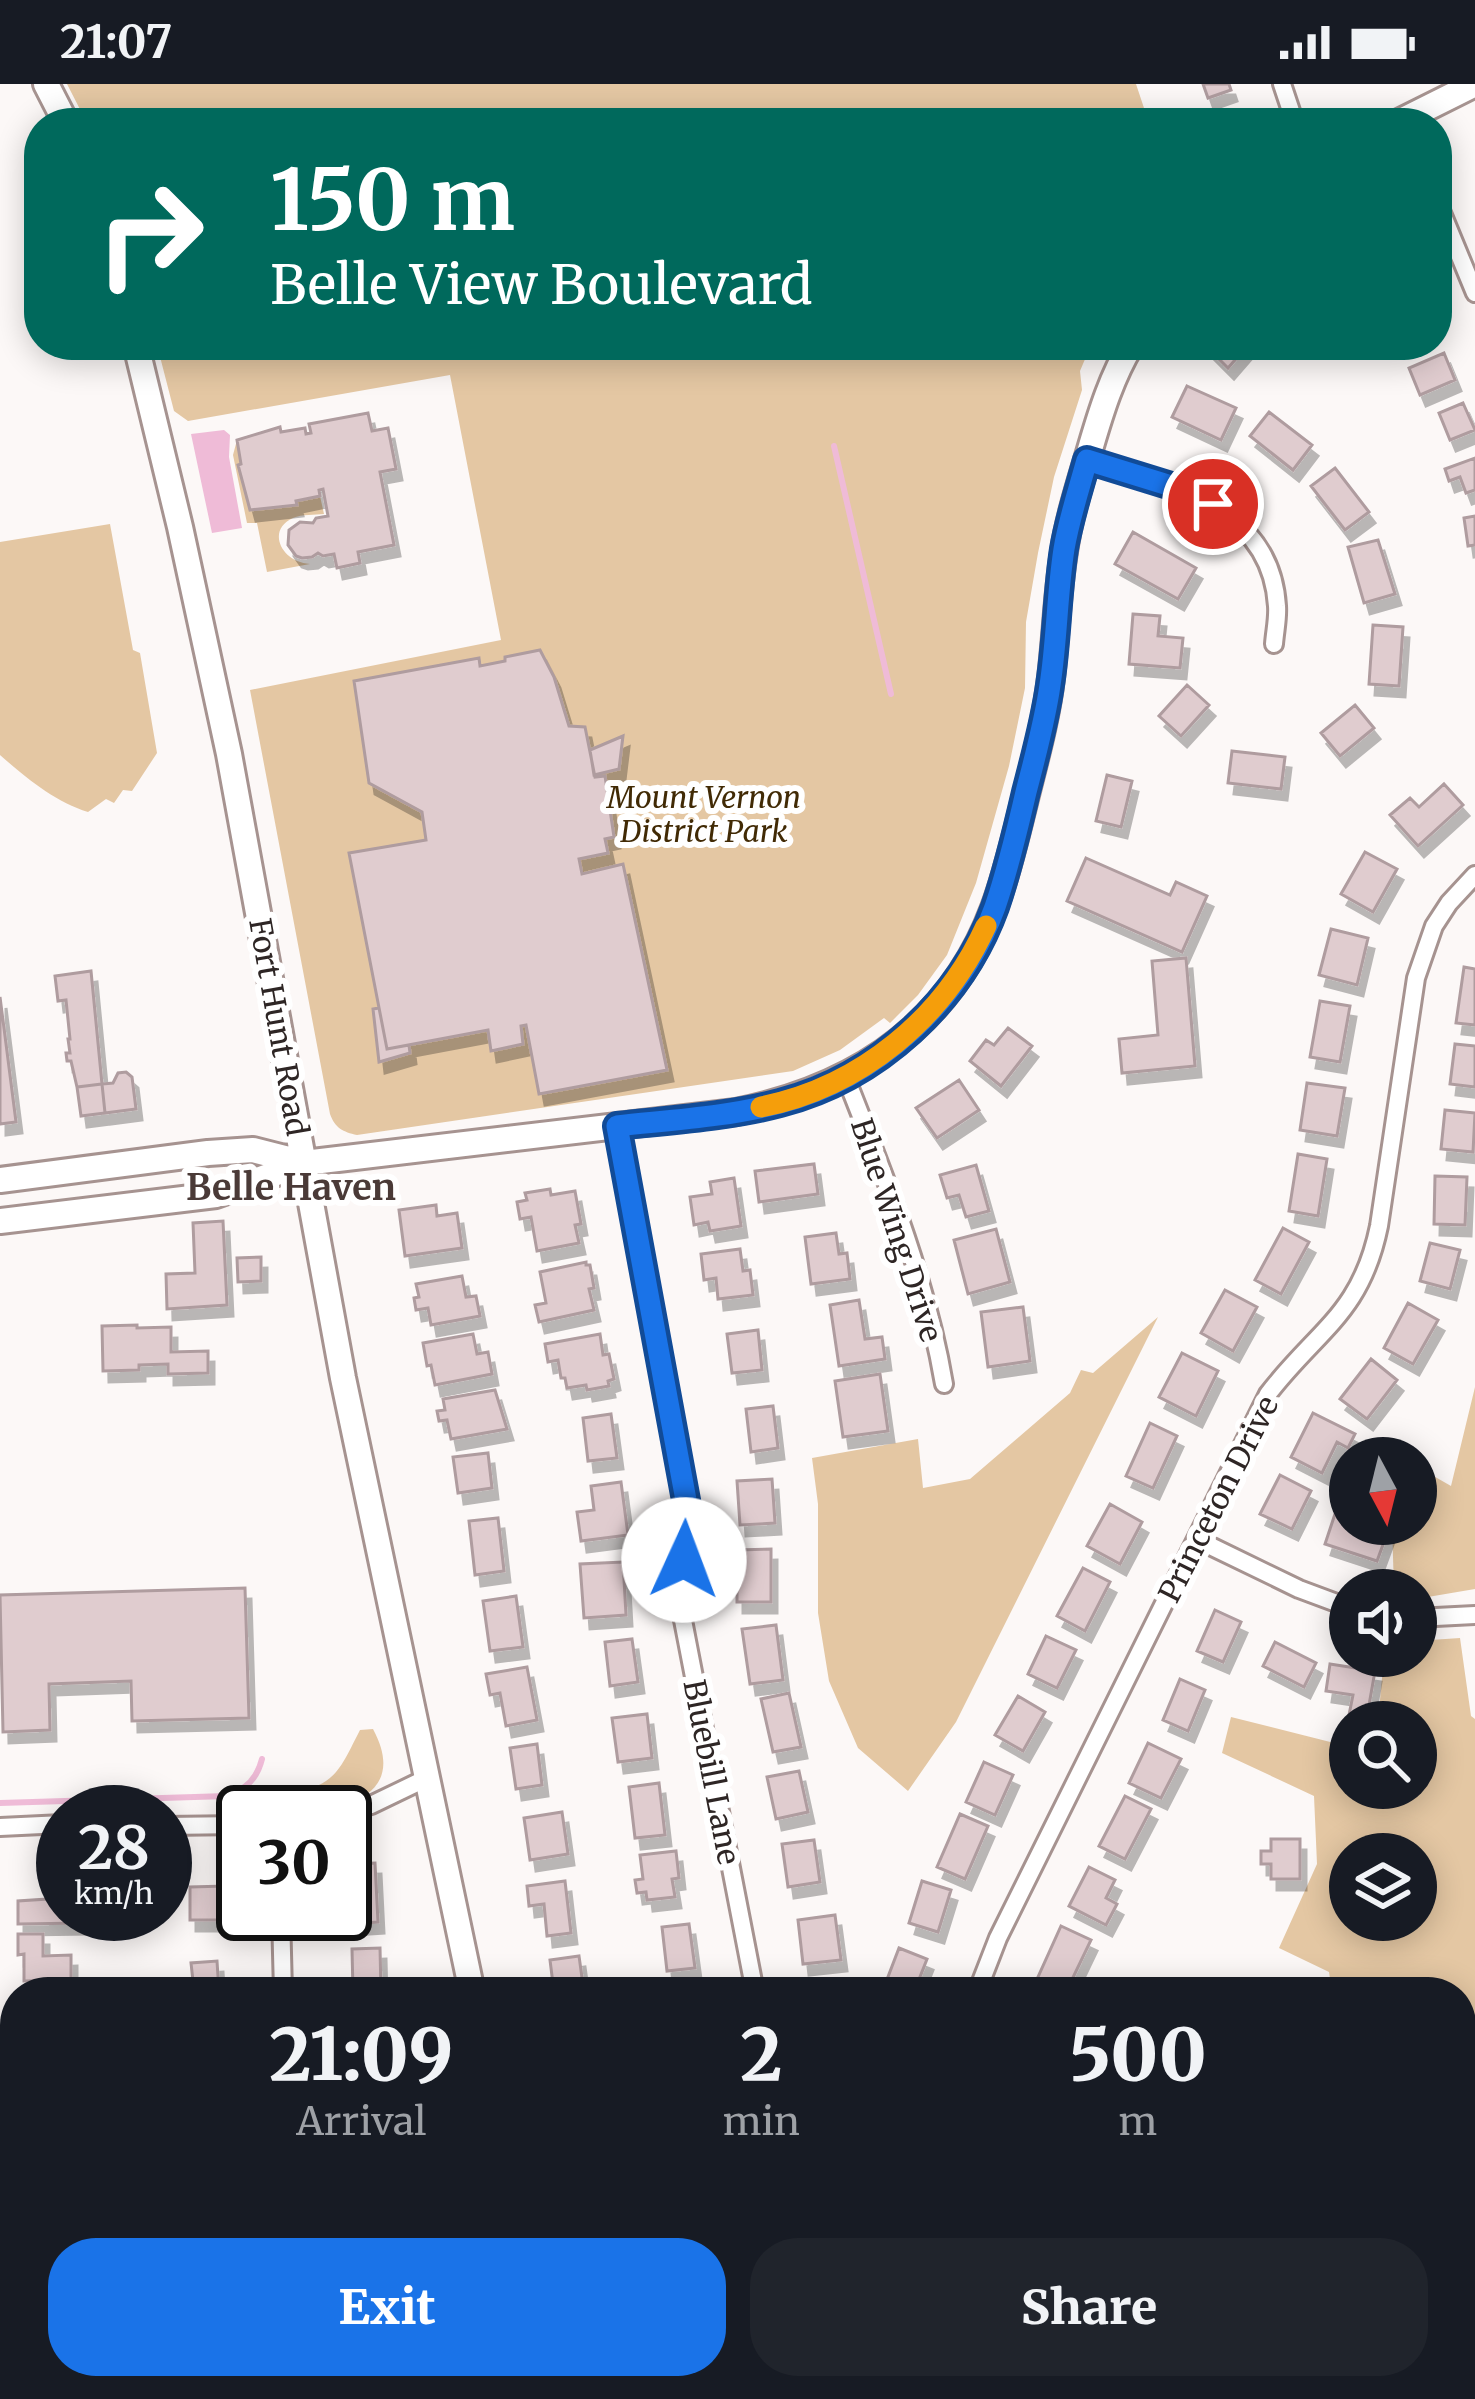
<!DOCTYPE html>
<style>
body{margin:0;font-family:Merriweather,serif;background:#20242c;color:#f1f3f6;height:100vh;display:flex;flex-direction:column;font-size:45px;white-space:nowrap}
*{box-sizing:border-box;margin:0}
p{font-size:39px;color:#9ea1a6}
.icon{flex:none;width:66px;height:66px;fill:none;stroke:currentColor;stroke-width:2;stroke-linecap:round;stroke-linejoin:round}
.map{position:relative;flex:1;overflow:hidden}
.panel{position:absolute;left:0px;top:1893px;width:1476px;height:423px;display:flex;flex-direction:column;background:#171b24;border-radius:48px 48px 0 0;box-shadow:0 6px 30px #0003}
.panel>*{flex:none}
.hud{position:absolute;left:24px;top:24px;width:1428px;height:252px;border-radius:48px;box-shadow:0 6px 30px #0003;background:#00695c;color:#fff;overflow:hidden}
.needle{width:78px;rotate:173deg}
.controls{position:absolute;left:1329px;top:1353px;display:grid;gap:24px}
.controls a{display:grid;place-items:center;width:108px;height:108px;border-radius:50%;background:#171b24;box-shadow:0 6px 30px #0003;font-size:60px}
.speed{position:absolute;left:36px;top:1701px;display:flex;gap:24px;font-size:60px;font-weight:700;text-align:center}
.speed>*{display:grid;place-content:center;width:156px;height:156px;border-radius:50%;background:#171b24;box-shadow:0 6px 30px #0003;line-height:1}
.speed small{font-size:30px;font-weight:400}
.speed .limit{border:6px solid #111;border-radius:18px;background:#fff;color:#111}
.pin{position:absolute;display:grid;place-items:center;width:102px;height:102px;color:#fff;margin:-51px;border:6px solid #fff;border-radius:50%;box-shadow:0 3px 12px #0007}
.me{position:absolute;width:132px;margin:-66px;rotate:2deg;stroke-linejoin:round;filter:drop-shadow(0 0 9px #0008)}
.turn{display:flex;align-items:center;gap:42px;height:252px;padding:0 48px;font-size:54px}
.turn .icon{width:156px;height:156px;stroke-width:2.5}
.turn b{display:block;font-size:84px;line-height:102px}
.eta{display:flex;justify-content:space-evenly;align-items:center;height:204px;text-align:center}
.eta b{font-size:72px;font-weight:800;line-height:84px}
.action{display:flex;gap:24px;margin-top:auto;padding:24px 48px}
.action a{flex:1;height:138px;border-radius:48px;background:#1a73e8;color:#fff;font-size:48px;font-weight:800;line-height:138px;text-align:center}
.action a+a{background:#20242c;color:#f1f3f6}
.status{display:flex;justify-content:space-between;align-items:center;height:84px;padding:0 60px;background:#171b24;direction:ltr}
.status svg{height:33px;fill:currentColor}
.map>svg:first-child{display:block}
.green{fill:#e4c7a3;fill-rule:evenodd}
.water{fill:#efbbd7}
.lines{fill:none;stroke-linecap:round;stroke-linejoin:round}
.stream{stroke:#efbbd7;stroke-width:6}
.building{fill:#e0cccf;stroke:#af9c9f;stroke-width:3;filter:url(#shadow)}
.minor-casing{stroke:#a69390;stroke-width:22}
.secondary-casing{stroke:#a69390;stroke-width:30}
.minor{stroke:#fff;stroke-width:16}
.secondary{stroke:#fff;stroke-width:24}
.route-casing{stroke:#114b97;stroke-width:30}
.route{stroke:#1a73e8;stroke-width:21}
.slow{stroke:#f59e0b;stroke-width:21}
.labels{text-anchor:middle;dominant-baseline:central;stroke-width:12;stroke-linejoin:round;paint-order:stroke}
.park-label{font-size:30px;font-style:italic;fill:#412a05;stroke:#fff}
.street-label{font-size:30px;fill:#2e2625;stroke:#fff}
.quarter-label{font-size:36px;font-weight:bold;fill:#4a3a37;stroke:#fff}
</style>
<div class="status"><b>21:07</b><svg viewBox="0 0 49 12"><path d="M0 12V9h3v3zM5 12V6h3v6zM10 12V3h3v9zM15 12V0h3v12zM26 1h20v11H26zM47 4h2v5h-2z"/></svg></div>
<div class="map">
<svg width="1475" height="2315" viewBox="0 0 1475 2315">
<defs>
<filter id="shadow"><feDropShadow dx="6" dy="11" stdDeviation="0" flood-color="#0004"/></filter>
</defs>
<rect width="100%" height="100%" fill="#fcf8f7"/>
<path class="green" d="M 67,0 L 1136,0 L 1149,39 L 87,39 Z
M 157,261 L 1091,261 L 1080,287 L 1082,306 L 1054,393 L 1038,469 L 1026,538 L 1025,604 L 1009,682 L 976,799 L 947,871 L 918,911 L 890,939 L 884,934 L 840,966 L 793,987 L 357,1051 C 343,1048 335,1044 330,1030 L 250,606 L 501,556 L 450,291 L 188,337 L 174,327 Z
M 237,356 L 250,426 L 320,412 L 324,430 C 315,431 302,430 293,434 C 266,446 281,478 310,480 L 267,488 L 257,439 L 247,439 L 233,371 Z
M 110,440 L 133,566 L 140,569 L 157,669 L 132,707 L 123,706 L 114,719 L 106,715 L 88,728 C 55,718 25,693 0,671 L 0,458 Z
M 1158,1233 L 956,1638 L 908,1707 L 858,1664 L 829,1597 L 818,1529 L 818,1420 L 812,1374 L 918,1355 L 923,1404 L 970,1395 L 1070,1309 L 1081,1286 L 1093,1289 Z
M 1475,1303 L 1475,1505 L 1416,1515 L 1416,1506 L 1394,1506 L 1392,1440 L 1416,1440 L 1416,1382 L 1451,1402 Z
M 1460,1554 L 1471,1632 L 1475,1635 L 1475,1999 L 1461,2003 L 1461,1908 L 1332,1908 L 1329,1888 L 1279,1864 L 1317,1780 L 1314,1712 L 1222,1669 L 1231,1633 L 1350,1663 L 1350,1704 L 1416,1704 L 1416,1638 L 1378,1638 L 1384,1572 L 1416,1572 L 1416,1557 ZM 1350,1770 L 1416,1770 L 1416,1836 L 1350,1836 Z
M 373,1645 C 410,1714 340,1728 286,1728 L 286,1713 C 337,1698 337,1691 360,1646 Z
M 1475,2051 L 1474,2315 L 1169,2315 L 1180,2301 L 1461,2301 L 1461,2053 Z"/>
<path class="water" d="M 224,346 L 230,351 L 229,373 L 242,444 L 212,449 L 191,350 Z"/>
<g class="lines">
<path class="stream" d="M 834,362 L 891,610
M 0,1719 L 227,1712 C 246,1705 257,1695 262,1675
M 1207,2315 L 1217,2301"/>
</g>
<path class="building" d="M 1203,0 L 1229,0 L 1231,6 L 1208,14 Z
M 1205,261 L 1248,261 L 1228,284 Z
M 1444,269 L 1455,296 L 1420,311 L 1409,284 Z
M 1187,302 L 1236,324 L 1221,356 L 1172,333 Z
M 1463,319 L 1475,346 L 1450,356 L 1439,329 Z
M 1269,328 L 1312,361 L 1293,386 L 1250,352 Z
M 368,329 L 372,347 L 388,344 L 396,385 L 380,388 L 394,461 L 358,468 L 360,479 L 337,484 L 334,470 L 323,472 L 318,469 L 312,473 L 302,474 L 296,472 L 288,461 L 289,446 L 300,438 L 313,439 L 316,434 L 328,432 L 323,405 L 319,406 L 320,412 L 296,417 L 297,421 L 250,426 L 238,381 L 241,380 L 237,356 L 280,343 L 281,348 L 305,344 L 306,350 L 311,349 L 309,340 Z
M 1475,374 L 1475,406 L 1466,409 L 1460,393 L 1449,397 L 1445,385 Z
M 1335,384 L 1369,428 L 1345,446 L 1311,402 Z
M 1475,432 L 1475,461 L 1468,462 L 1464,434 Z
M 1133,448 L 1196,484 L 1178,515 L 1115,480 Z
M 1378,456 L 1395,510 L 1364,519 L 1348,463 Z
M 1133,530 L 1160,532 L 1158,552 L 1183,554 L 1180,584 L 1129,580 Z
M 1373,541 L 1403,543 L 1399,602 L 1369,600 Z
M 540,566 L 554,593 L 569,642 L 585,643 L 595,693 L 605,692 L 614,753 L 605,755 L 608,769 L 579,775 L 582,790 L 623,780 L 667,986 L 539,1010 L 526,941 L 521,942 L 523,960 L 491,967 L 488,946 L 387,965 L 349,769 L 426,756 L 422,728 L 369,699 L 354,597 L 479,574 L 480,582 L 505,577 L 505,573 Z
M 1187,601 L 1209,621 L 1181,652 L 1159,632 Z
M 1355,621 L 1374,644 L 1340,672 L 1321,649 Z
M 623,652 L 619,685 L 594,691 L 590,666 Z
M 1232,667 L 1285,673 L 1281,705 L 1228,699 Z
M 1107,691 L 1132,697 L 1121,743 L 1096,737 Z
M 1444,700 L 1463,721 L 1418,762 L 1390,731 L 1410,714 L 1419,723 Z
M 1365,768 L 1397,785 L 1373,828 L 1341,810 Z
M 1086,774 L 1170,811 L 1176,798 L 1207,812 L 1182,868 L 1067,817 Z
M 1331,845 L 1368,854 L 1357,901 L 1319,891 Z
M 1186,874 L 1195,982 L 1122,989 L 1119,955 L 1158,951 L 1152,877 Z
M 1464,883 L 1475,885 L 1475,941 L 1456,939 Z
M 91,887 L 102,1000 L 77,1003 L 71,977 L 67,977 L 66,969 L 70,969 L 68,955 L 70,955 L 66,916 L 58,917 L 55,892 Z
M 0,913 L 16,1038 L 0,1040 Z
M 1320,917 L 1350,922 L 1340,978 L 1310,973 Z
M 379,924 L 387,965 L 409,961 L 410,969 L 379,978 L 373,925 Z
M 1008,944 L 1032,962 L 1001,1002 L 970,977 L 986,956 L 994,961 Z
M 1455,960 L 1475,962 L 1475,1003 L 1450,1000 Z
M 126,988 L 132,993 L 136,1025 L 105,1029 L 102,1000 L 113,999 L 118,989 Z
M 959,996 L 979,1026 L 937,1054 L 916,1024 Z
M 1307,999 L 1345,1004 L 1337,1052 L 1300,1046 Z
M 102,1000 L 105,1029 L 81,1032 L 77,1003 Z
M 1445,1026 L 1475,1029 L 1473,1068 L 1441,1065 Z
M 1298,1070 L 1327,1075 L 1318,1132 L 1289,1127 Z
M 814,1080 L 818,1110 L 759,1118 L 755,1087 Z
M 976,1081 L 989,1127 L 966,1133 L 959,1111 L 947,1114 L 940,1091 Z
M 1435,1092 L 1467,1093 L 1465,1141 L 1434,1140 Z
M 734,1094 L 741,1142 L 710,1147 L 708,1138 L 694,1141 L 690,1113 L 712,1110 L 710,1098 Z
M 550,1105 L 551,1111 L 575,1107 L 581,1140 L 575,1141 L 579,1159 L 537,1167 L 531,1133 L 520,1135 L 517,1118 L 527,1116 L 525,1109 Z
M 436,1121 L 437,1132 L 457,1129 L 462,1164 L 405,1172 L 399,1126 Z
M 223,1137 L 227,1221 L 167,1225 L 166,1190 L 195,1189 L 193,1139 Z
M 1283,1144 L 1309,1158 L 1281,1210 L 1255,1196 Z
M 996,1145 L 1010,1198 L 968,1210 L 954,1156 Z
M 836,1149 L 839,1170 L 847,1169 L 850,1195 L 811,1200 L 805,1153 Z
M 1430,1159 L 1460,1166 L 1450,1205 L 1420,1197 Z
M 740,1165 L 743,1187 L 750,1186 L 753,1211 L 718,1215 L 716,1194 L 704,1196 L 701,1170 Z
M 261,1173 L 261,1197 L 238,1198 L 237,1174 Z
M 586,1178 L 586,1181 L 590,1181 L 594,1204 L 589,1205 L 594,1226 L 539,1238 L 535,1221 L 546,1219 L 540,1188 Z
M 462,1192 L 466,1213 L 476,1212 L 480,1232 L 431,1241 L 428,1224 L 416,1226 L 414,1214 L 419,1213 L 416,1200 Z
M 1225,1206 L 1257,1223 L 1233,1267 L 1201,1249 Z
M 859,1216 L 865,1255 L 882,1253 L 885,1275 L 839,1282 L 830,1221 Z
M 1408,1219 L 1438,1236 L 1413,1280 L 1384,1264 Z
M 1023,1223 L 1030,1277 L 988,1283 L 981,1228 Z
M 137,1241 L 137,1244 L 171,1243 L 171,1268 L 208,1267 L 208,1289 L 168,1290 L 168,1280 L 139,1281 L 139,1286 L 103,1287 L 102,1242 Z
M 758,1246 L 762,1286 L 732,1289 L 727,1250 Z
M 473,1250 L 477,1270 L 488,1268 L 492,1290 L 435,1301 L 431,1281 L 427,1282 L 423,1259 Z
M 600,1250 L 603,1271 L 609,1270 L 614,1295 L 608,1297 L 609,1302 L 587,1306 L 586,1301 L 567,1304 L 565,1294 L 561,1294 L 558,1276 L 548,1278 L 545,1260 Z
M 1182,1269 L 1218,1287 L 1196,1332 L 1159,1313 Z
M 1371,1275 L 1397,1296 L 1367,1335 L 1340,1315 Z
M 880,1290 L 888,1347 L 843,1353 L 835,1297 Z
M 495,1306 L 507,1345 L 451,1355 L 447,1336 L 439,1337 L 437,1327 L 445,1326 L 443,1315 Z
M 773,1322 L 778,1364 L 751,1368 L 746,1325 Z
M 1313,1329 L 1355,1350 L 1348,1364 L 1337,1358 L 1322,1389 L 1291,1373 Z
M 611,1330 L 617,1374 L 588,1377 L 583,1334 Z
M 1150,1339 L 1177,1352 L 1153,1404 L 1126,1392 Z
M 488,1369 L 492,1404 L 458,1409 L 453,1373 Z
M 1280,1391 L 1311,1407 L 1292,1445 L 1260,1430 Z
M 772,1395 L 775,1439 L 740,1441 L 737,1397 Z
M 621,1398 L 628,1451 L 581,1457 L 577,1428 L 594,1426 L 591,1402 Z
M 1110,1420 L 1142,1438 L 1120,1480 L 1087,1462 Z
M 1335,1430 L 1350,1435 L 1350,1440 L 1366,1440 L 1388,1447 L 1377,1477 L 1325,1460 Z
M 498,1434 L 504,1487 L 475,1491 L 469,1437 Z
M 771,1465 L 771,1518 L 737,1518 L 737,1466 Z
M 623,1478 L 626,1531 L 584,1534 L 580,1480 Z
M 1083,1484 L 1110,1498 L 1085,1547 L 1057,1532 Z
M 245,1504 L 249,1634 L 132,1637 L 131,1597 L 49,1600 L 50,1646 L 3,1648 L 0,1511 Z
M 516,1512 L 523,1563 L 490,1567 L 483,1517 Z
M 1215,1526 L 1241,1538 L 1223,1578 L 1197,1567 Z
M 776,1541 L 783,1596 L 750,1600 L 742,1545 Z
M 1046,1552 L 1076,1566 L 1057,1604 L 1028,1590 Z
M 632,1555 L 638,1598 L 610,1602 L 605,1558 Z
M 1275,1558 L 1316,1579 L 1304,1603 L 1263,1582 Z
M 1330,1580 L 1375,1587 L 1366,1638 L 1348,1636 L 1353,1611 L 1326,1607 Z
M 527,1583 L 537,1636 L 506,1642 L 500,1609 L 490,1611 L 486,1590 Z
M 1180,1595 L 1205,1606 L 1188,1647 L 1163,1636 Z
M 789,1609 L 801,1663 L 773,1668 L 761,1615 Z
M 1018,1612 L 1045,1628 L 1023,1667 L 995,1651 Z
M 647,1630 L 652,1674 L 618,1678 L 612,1634 Z
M 1148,1659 L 1181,1675 L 1161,1714 L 1129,1699 Z
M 537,1660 L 542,1701 L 516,1705 L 510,1664 Z
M 984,1678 L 1013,1691 L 995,1731 L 966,1718 Z
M 799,1687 L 808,1728 L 776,1735 L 767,1693 Z
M 659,1699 L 665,1751 L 635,1754 L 629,1703 Z
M 1125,1712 L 1151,1725 L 1125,1775 L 1099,1762 Z
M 562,1728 L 568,1770 L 530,1776 L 524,1734 Z
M 960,1730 L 988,1742 L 965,1795 L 937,1783 Z
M 1271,1755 L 1300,1755 L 1300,1795 L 1271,1795 L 1271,1780 L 1261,1780 L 1261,1767 L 1271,1767 Z
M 814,1756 L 820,1798 L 788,1803 L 782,1760 Z
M 676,1767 L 679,1794 L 672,1795 L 675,1813 L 647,1816 L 646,1808 L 637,1809 L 635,1796 L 643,1795 L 640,1771 Z
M 375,1779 L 378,1838 L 349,1840 L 346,1780 Z
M 1089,1783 L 1115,1796 L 1106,1814 L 1117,1820 L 1106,1841 L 1069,1822 Z
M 63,1796 L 63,1830 L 82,1830 L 83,1839 L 18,1840 L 18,1817 L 47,1815 L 46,1806 L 60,1806 L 59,1797 Z
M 565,1797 L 571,1849 L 547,1852 L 544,1820 L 529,1822 L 527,1802 Z
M 922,1797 L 951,1806 L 938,1848 L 909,1839 Z
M 225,1802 L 226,1836 L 190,1836 L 190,1803 Z
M 835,1831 L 841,1876 L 803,1880 L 798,1836 Z
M 689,1840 L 695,1884 L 667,1887 L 662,1843 Z
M 1061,1842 L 1091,1856 L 1067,1906 L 1038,1893 Z
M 18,1850 L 43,1850 L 43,1872 L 71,1871 L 71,1896 L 24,1897 L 24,1870 L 18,1871 Z
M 380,1864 L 381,1908 L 353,1908 L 352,1865 Z
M 899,1864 L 927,1875 L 914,1908 L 883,1906 Z
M 579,1872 L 584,1908 L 554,1908 L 550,1876 Z
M 217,1877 L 219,1908 L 176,1908 L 175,1898 L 193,1897 L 191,1879 Z
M 186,2301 L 228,2301 L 228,2312 L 186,2312 Z
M 380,2301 L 407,2301 L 408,2315 L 367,2315 L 367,2303 Z
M 1106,2301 L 1144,2301 L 1137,2315 L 1115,2315 L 1102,2309 Z"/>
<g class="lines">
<defs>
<path id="minor" d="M 1282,0 L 1295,39
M 1437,117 L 1475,209
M 1103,261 L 1124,272
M 1087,376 C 1166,400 1271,420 1277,522 C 1278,534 1275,547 1274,560
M 846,994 C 885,1093 926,1193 944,1300
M 617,1043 L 688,1427 L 680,1504 L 682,1531 L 755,1908
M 1196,1455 L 1299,1505 L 1350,1524
M 1416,1534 L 1475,1531
M 345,1729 L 371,1721 L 429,1693
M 165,1742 L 243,1741
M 0,1743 L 63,1740
M 281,1830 L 283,1908
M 977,1908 L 998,1854 L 1268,1310 C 1317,1246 1361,1230 1379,1142 L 1416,894 L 1434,842 L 1449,819 L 1475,791
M 0,2169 L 15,2168
M 295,2301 L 296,2315
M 853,2315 L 853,2301
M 1024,2315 L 1040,2301"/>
<path id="secondary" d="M 46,0 L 66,39
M 1397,39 L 1475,0
M 136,261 L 180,443 L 229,670 L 343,1294 L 472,1908
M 0,1096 L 208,1069 L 253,1066 L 304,1079
M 0,1137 L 216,1111 L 304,1079 L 736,1028 C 855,1004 950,942 994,824 C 1007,790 1015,754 1024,719 C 1034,678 1046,637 1051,594 C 1056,552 1057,510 1064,468 C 1069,432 1081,397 1091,362 C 1101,328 1112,292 1131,261
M 547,2301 L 549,2315"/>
</defs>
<use href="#minor" class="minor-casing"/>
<use href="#secondary" class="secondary-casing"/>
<use href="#minor" class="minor"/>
<use href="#secondary" class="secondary"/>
</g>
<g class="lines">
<defs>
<path id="route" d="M 684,1476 L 688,1427 L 617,1042 C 671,1036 727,1033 780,1019 C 877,994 961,917 995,823 C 1008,785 1017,747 1026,708 C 1035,673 1045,637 1050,601 C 1057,556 1057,510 1064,465 C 1069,435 1079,405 1087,376 L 1168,401 L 1213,420"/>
</defs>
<use href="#route" class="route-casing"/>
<use href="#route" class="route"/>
<path class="slow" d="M 761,1023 C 861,1003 944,934 986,842"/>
</g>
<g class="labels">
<g class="park-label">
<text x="704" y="713">Mount Vernon<tspan x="704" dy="34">District Park</tspan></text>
</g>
<g class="street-label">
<text transform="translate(279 943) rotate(80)">Fort Hunt Road</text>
<text transform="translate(897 1146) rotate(72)">Blue Wing Drive</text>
<text transform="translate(1218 1415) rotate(-63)">Princeton Drive</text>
<text transform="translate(712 1688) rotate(79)">Bluebill Lane</text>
</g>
<g class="quarter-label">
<text x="291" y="1103">Belle Haven</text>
</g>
</g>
</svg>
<div class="controls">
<a><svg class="needle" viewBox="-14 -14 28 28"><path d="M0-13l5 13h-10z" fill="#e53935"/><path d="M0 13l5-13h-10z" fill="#9ea1a6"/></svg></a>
<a><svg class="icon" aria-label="sound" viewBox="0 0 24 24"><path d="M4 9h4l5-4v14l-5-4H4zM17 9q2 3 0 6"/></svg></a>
<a><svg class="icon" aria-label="search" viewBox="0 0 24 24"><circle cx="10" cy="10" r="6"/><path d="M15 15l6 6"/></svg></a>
<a><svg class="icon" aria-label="layers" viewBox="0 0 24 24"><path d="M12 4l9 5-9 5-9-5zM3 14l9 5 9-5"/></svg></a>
</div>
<div class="speed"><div>28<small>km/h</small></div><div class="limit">30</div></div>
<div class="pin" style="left:1213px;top:420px;background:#d93025"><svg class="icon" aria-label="arrive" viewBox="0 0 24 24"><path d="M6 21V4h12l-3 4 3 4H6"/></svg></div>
<svg class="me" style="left:684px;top:1476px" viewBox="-20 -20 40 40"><circle r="19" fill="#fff"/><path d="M0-13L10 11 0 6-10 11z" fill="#1a73e8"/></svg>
<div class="hud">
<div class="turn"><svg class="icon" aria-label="right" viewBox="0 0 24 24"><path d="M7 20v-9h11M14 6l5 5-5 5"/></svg><div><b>150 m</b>Belle View Boulevard</div></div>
</div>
<section class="panel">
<div class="eta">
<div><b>21:09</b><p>Arrival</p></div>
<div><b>2</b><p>min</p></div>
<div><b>500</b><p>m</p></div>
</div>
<div class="action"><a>Exit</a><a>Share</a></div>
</section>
</div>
